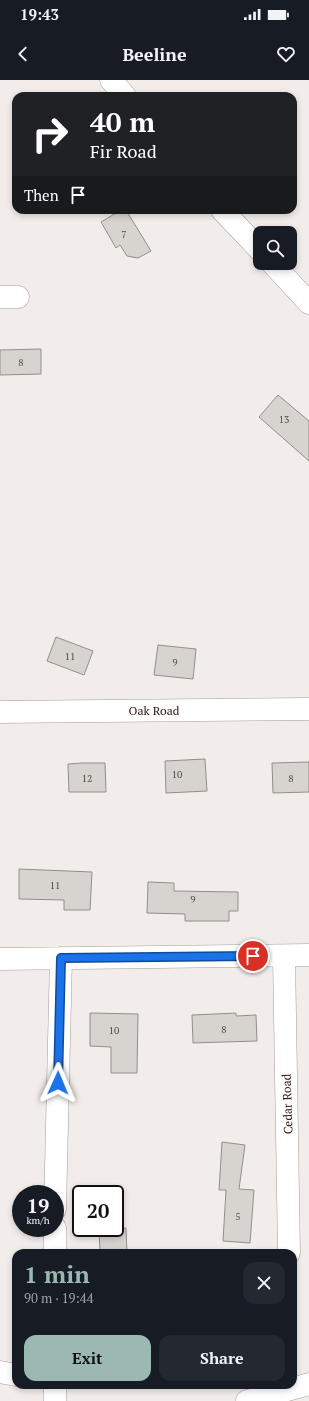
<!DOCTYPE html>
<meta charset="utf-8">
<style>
body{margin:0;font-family:"PT Serif",serif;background:#242831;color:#f1f3f6;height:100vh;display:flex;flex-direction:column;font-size:15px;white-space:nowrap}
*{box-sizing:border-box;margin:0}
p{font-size:13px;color:#9ea1a6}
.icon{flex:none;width:22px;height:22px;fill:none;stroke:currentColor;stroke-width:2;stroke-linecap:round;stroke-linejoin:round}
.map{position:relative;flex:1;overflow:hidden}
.panel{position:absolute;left:12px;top:1169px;width:285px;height:140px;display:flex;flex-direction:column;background:#171b24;border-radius:12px;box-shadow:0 2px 6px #0003}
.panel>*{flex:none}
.hud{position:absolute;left:12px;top:12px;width:285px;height:122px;border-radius:12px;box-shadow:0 2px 6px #0003;background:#202124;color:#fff;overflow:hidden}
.buttons{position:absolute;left:253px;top:146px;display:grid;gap:8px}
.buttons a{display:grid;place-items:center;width:44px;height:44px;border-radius:8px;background:#171b24;box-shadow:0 2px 6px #0003;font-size:20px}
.speed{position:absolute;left:12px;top:1105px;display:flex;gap:8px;font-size:20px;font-weight:700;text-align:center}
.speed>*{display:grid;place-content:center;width:52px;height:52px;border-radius:50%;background:#171b24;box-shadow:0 2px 6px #0003;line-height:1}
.speed small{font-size:10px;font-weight:400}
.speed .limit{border:2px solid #111;border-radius:6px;background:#fff;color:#111}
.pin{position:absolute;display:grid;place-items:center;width:34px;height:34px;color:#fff;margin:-17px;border:2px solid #fff;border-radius:50%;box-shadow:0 1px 4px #0007}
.me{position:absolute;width:44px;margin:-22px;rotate:1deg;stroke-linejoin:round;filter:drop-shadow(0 0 3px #0008)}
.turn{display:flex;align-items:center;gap:14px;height:84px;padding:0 12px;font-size:18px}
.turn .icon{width:52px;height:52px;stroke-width:2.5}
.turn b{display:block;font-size:28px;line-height:34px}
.then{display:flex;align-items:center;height:38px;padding:0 12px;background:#0003;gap:8px;font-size:15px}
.round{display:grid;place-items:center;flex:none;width:42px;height:42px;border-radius:12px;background:#242831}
.overview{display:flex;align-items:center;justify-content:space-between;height:68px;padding:0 12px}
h1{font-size:24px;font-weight:600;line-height:30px;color:#9bb8b1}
.button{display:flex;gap:8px;margin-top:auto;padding:8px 12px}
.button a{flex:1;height:46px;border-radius:12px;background:#9bb8b1;color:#111;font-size:16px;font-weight:600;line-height:46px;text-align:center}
.button a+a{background:#242831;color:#f1f3f6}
.status{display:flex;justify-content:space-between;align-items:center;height:28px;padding:0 20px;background:#171b24;direction:ltr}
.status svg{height:11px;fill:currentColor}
header{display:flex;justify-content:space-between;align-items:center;height:52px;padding:0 12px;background:#171b24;font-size:18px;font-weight:600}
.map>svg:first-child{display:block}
.building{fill:#d7d3cf;stroke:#928f8b}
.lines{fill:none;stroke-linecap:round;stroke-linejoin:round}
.minor-casing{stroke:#a39e9b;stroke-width:23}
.minor{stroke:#fff;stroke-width:22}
.route-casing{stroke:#114b97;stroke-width:10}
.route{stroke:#1a73e8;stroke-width:7}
.labels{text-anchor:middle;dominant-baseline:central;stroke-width:3.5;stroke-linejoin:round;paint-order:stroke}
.number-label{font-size:10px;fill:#514e4c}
.street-label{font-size:12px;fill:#242221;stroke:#fffaf8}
</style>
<div class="status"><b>19:43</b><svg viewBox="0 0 49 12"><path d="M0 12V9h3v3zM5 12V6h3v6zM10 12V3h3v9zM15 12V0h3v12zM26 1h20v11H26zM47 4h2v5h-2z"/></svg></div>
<header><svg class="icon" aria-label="back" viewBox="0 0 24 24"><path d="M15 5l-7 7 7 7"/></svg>Beeline<svg class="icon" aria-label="heart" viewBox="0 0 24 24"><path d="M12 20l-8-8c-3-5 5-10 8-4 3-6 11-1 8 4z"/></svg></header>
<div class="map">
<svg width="309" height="1321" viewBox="0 0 309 1321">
<rect width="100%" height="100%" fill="#f2edea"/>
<path class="building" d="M 121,130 L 126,130 L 151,171 L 138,178 L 127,176 L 120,165 L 116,168 L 101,142 Z
M 41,269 L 41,294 L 0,295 L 0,270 Z
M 278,315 L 309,341 L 309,381 L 259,337 Z
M 56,557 L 93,571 L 84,595 L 47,581 Z
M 158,565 L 196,569 L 193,599 L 154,595 Z
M 205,679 L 207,711 L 166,713 L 165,681 Z
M 309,682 L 309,712 L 273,713 L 272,683 Z
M 82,683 L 105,683 L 106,712 L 69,712 L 68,684 Z
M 19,789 L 92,792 L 90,830 L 64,830 L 64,820 L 19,819 Z
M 148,802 L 174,803 L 174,811 L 238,812 L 238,831 L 229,831 L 229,841 L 185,841 L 185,834 L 147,833 Z
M 90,933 L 138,934 L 137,993 L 111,993 L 111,967 L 90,966 Z
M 236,933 L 236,936 L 256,935 L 257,961 L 193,963 L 192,935 Z
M 222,1062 L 245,1065 L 239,1109 L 254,1110 L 250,1163 L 223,1161 L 226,1110 L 219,1110 Z
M 99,1148 L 126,1148 L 127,1173 L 100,1173 Z"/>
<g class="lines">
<defs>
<path id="minor" d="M 111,0 L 125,16
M 222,130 L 260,170
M 272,183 L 309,223
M 0,217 L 18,217
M 0,632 L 309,629
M 284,876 L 289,1173
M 0,879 L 309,875
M 55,1129 L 61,878
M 55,1173 L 55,1148
M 0,1292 L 16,1295
M 55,1305 L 55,1321
M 247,1321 L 309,1304"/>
</defs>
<use href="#minor" class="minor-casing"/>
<use href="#minor" class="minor"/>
</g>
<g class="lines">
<defs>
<path id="route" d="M 58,1003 L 61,878 L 253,876"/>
</defs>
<use href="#route" class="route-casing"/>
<use href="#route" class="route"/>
</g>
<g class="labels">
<g class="number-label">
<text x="124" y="154">7</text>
<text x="21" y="282">8</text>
<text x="284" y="339">13</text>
<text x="70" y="576">11</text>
<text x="175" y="582">9</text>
<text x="177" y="694">10</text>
<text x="87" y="698">12</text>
<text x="291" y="698">8</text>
<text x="55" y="805">11</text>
<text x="193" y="819">9</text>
<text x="224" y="949">8</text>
<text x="114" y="950">10</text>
<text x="238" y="1136">5</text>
</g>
<g class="street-label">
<text x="154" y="630">Oak Road</text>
<text transform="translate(287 1024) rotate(-92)">Cedar Road</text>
</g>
</g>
</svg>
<div class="buttons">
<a><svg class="icon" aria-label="search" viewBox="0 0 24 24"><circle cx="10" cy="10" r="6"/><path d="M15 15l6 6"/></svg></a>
</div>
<div class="speed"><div>19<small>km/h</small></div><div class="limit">20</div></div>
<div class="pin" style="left:253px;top:876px;background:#d93025"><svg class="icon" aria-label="arrive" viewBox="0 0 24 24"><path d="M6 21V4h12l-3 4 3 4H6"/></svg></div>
<svg class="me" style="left:58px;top:1003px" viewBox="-20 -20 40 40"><path d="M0-17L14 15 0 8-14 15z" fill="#1a73e8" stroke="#fff" stroke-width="4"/></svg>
<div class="hud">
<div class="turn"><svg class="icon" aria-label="right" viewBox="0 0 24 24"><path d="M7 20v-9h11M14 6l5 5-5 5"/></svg><div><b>40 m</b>Fir Road</div></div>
<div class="then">Then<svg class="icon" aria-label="arrive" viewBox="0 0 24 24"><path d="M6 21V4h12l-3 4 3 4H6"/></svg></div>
</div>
<section class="panel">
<div class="overview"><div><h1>1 min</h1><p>90 m · 19:44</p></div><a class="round"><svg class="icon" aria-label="close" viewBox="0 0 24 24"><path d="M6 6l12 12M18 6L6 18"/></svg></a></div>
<div class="button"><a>Exit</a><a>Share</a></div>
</section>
</div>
